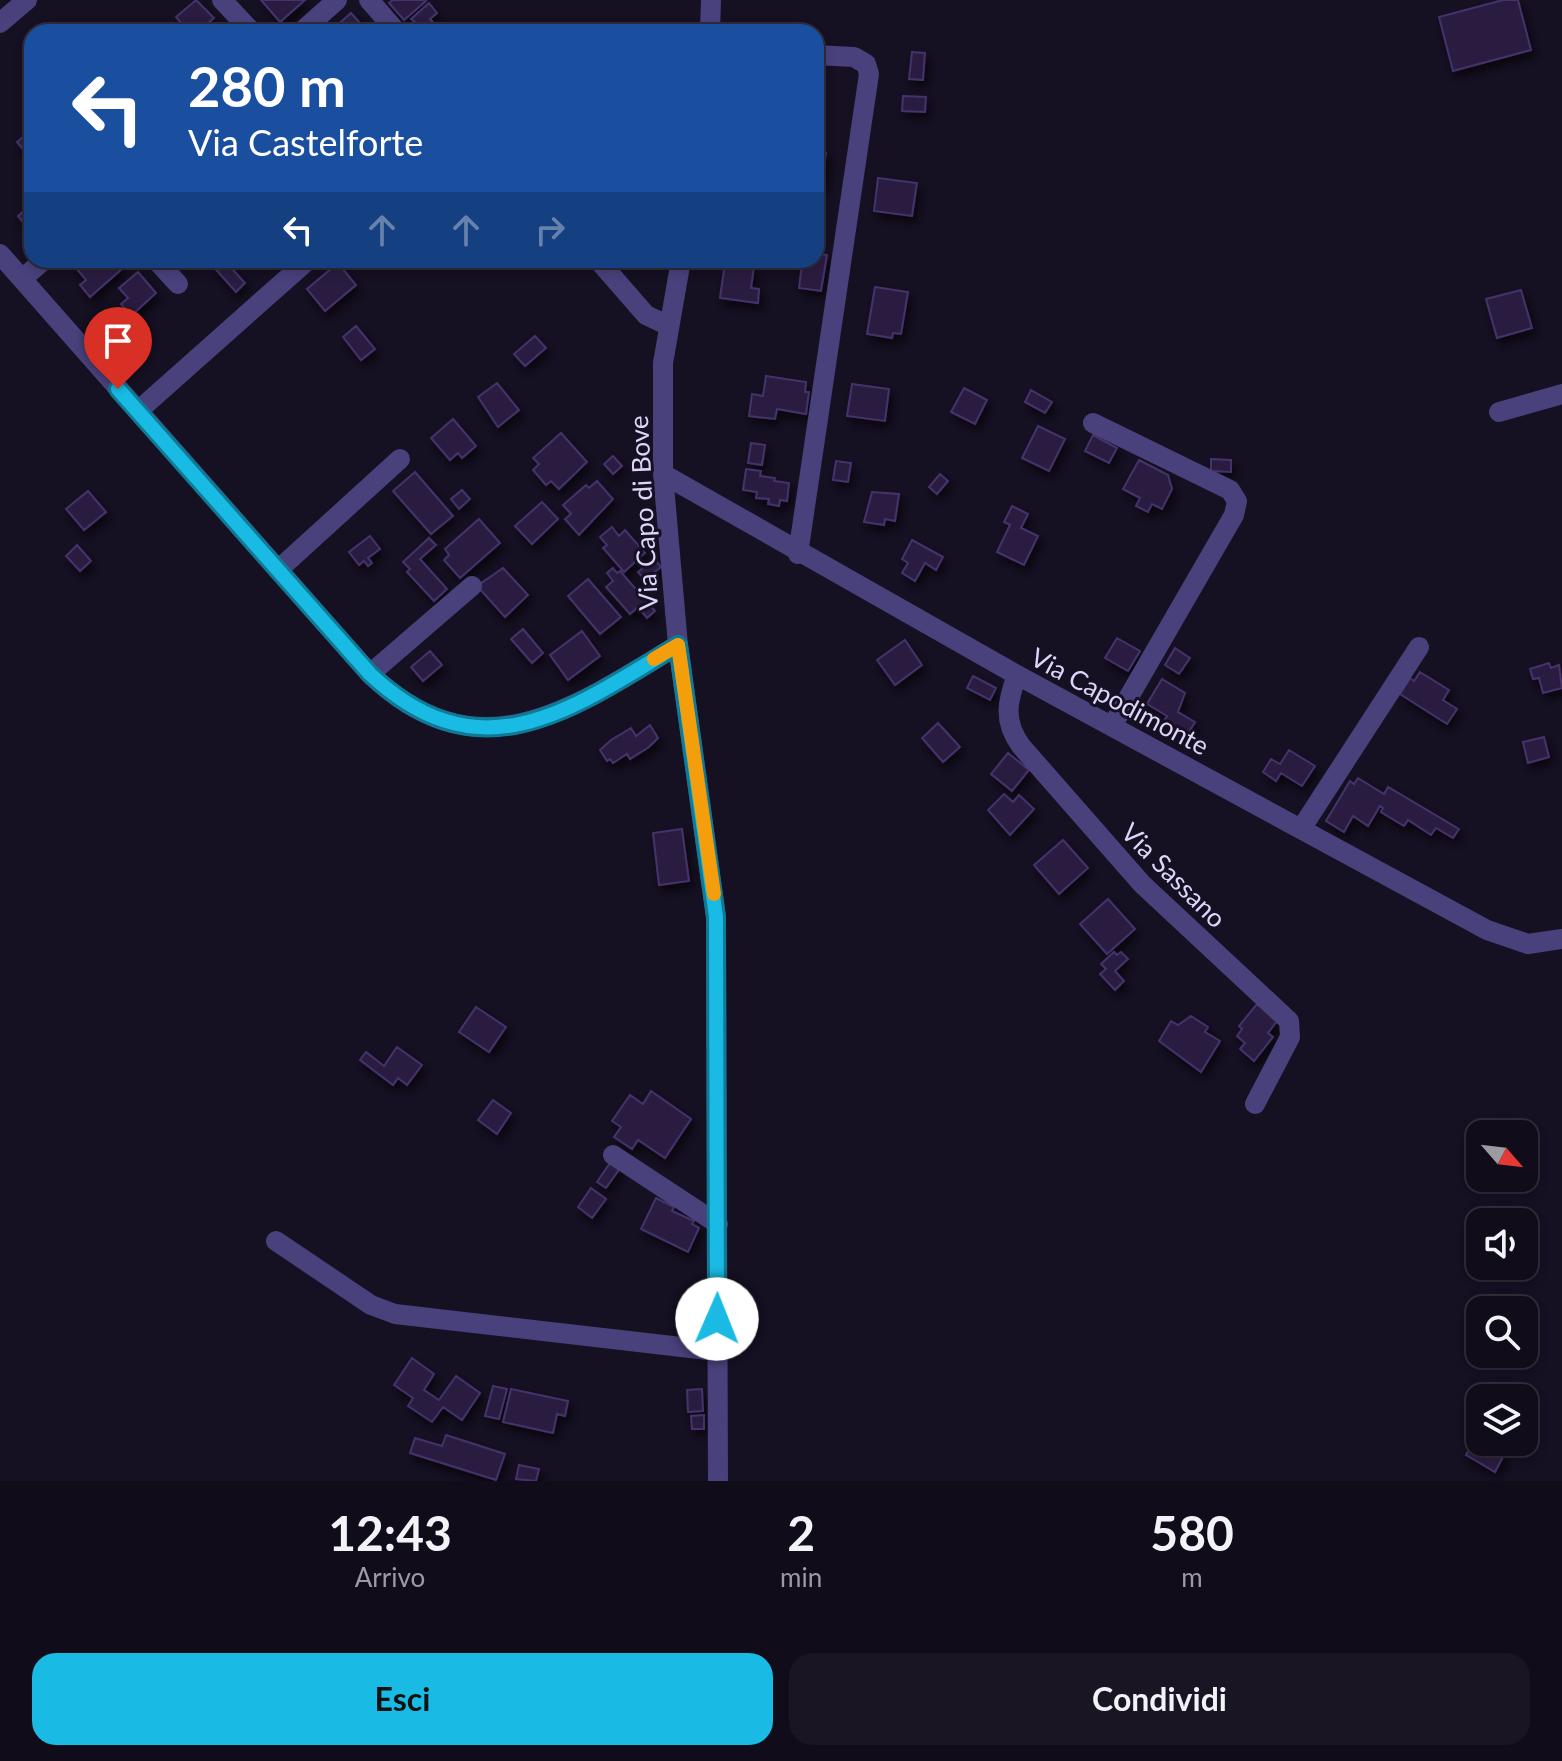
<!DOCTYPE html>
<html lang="it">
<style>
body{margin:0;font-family:Lato,sans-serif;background:#191523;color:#f1f3f6;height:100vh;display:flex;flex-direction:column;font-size:30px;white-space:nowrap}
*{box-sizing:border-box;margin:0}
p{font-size:26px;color:#9c9ba2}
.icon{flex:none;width:44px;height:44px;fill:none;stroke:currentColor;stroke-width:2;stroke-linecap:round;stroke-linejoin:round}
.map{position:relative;height:1481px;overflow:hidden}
.side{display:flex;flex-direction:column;background:#100c1a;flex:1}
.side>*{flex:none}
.top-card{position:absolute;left:24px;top:24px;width:800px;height:244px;border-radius:24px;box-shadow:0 4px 12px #0003,0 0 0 2px #302c39;background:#1a4fa0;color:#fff;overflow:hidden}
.needle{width:52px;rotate:118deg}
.tools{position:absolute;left:1466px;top:1120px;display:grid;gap:16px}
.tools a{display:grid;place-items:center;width:72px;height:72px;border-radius:16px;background:#100c1a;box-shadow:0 4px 12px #0003,0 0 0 2px #302c39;font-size:40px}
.pin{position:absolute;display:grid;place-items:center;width:68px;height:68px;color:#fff;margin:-82px -34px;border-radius:50% 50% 50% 0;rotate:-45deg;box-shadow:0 0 8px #0007}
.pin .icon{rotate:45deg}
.me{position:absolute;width:88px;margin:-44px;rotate:1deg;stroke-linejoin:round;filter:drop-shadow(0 0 6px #0008)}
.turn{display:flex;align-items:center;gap:28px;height:168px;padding:0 32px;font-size:36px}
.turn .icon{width:104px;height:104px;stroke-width:2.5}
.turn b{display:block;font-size:56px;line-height:68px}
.lanes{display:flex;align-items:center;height:76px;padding:0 32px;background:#0003;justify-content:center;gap:40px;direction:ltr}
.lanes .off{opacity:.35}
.eta{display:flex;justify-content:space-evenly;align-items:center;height:136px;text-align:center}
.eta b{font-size:48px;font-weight:700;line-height:56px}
.action{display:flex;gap:16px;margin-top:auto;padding:16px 32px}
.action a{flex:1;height:92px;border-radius:24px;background:#19bae3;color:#111;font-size:32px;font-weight:700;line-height:92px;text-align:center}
.action a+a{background:#191523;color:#f1f3f6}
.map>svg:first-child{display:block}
.building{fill:#291f41;stroke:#44336a;stroke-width:2;filter:url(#shadow)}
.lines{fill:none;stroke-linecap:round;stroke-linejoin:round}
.minor{stroke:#49417c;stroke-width:20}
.route-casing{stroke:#107994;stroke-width:20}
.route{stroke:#19bae3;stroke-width:14}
.slow{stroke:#f59e0b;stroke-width:14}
.labels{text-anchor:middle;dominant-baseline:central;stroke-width:6;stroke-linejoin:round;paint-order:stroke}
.street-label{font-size:26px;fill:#ded6fa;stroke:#151022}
</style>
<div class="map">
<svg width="1562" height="1481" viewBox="0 0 1562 1481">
<defs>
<filter id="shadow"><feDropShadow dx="3.5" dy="6" stdDeviation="4" flood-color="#0009"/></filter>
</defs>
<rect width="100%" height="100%" fill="#151022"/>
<path class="building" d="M 196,0 L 214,18 L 198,32 L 189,32 L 176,17 Z
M 261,0 L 305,0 L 280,22 Z
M 393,0 L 425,0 L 426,1 L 404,20 L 389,3 Z
M 1503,0 L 1518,0 L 1531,50 L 1453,71 L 1439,17 Z
M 429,3 L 437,13 L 430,19 L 441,32 L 427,32 L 411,19 Z
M 351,13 L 368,32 L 337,32 L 334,28 Z
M 912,52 L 925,53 L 923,80 L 909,79 Z
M 903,96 L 926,97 L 925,112 L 902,111 Z
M 32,129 L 32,160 L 17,142 Z
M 816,151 L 826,153 L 821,187 L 816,186 Z
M 878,178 L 917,183 L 912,216 L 874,211 Z
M 31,204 L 32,205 L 32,233 L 18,216 Z
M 816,253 L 827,255 L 821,291 L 799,288 L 802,264 L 787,260 L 816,260 Z
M 75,260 L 114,260 L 122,269 L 90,297 L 80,285 L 86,280 L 72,263 Z
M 213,260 L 224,260 L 245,283 L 236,292 L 210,263 Z
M 338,263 L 356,285 L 325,311 L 307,289 Z
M 725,263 L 754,267 L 751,288 L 759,289 L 758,303 L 720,298 Z
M 138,272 L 156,293 L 131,316 L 121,304 L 128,298 L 119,288 Z
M 875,287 L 908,292 L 901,334 L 893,333 L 892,338 L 867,334 Z
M 1521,290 L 1532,328 L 1497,338 L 1486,299 Z
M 356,326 L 375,349 L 361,360 L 343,337 Z
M 535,336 L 546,348 L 525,366 L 514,354 Z
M 766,376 L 806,382 L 805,392 L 809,392 L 806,414 L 777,409 L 775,419 L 749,416 L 752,394 L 763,396 Z
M 497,383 L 519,410 L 498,427 L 478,397 Z
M 852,384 L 889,389 L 885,421 L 847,416 Z
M 964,388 L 987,400 L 975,424 L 951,412 Z
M 1031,390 L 1052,402 L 1045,413 L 1025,402 Z
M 453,419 L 476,446 L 462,458 L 458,453 L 450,460 L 431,438 Z
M 1038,426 L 1065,439 L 1049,471 L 1022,458 Z
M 561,433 L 587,462 L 559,489 L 551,481 L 546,485 L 533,470 L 539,464 L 533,458 Z
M 1093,435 L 1117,448 L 1109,463 L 1085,451 Z
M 751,443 L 765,445 L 762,465 L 748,463 Z
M 613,456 L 622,466 L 613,474 L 604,464 Z
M 1211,459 L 1231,460 L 1231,472 L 1211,471 Z
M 1139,460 L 1168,475 L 1172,489 L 1162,509 L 1152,504 L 1148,512 L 1136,506 L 1140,498 L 1123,489 Z
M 836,461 L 851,463 L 848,482 L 833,480 Z
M 746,469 L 761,471 L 760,476 L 775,478 L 774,481 L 789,483 L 787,501 L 780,500 L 779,506 L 768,504 L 769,499 L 756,498 L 757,492 L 743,490 Z
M 415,472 L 453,516 L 431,534 L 393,491 Z
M 940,474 L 948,481 L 937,494 L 929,487 Z
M 597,481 L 613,499 L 579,535 L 565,519 L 571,514 L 563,505 L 586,485 L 589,488 Z
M 462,490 L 470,499 L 459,509 L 451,499 Z
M 88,491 L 106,512 L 84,530 L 66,509 Z
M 872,492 L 899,494 L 895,521 L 885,519 L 884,525 L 864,522 Z
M 542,502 L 558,519 L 532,544 L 515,526 Z
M 1012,506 L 1028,514 L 1021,528 L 1038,536 L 1024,565 L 997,552 L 1010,525 L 1004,522 Z
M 479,519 L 500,543 L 460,578 L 444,560 L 449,555 L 445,549 Z
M 612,527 L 619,536 L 625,530 L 645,553 L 624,572 L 603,548 L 607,545 L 600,537 Z
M 370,536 L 380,549 L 368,558 L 372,563 L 368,566 L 364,561 L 359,565 L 349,552 Z
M 429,538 L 436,545 L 420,559 L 447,589 L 434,601 L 407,572 L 410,569 L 403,562 Z
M 912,540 L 943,557 L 936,570 L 925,563 L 915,581 L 902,573 L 908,563 L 902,559 Z
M 77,545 L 91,561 L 80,571 L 66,556 Z
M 654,559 L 661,567 L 645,580 L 638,572 Z
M 503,568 L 528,595 L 505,617 L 477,586 Z
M 613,568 L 617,573 L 620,571 L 655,611 L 647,618 L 638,607 L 630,614 L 606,587 L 613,581 L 607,573 Z
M 588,579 L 621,617 L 600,634 L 568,596 Z
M 523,629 L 543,653 L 532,663 L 511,639 Z
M 582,631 L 600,656 L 568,680 L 550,655 Z
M 1117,638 L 1140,651 L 1128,671 L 1105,658 Z
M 905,640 L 922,665 L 895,685 L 877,660 Z
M 1175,648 L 1190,658 L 1179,674 L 1165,665 Z
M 430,651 L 442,665 L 423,681 L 411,667 Z
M 1549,663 L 1551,668 L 1559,665 L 1562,688 L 1543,693 L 1539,678 L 1533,679 L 1530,669 Z
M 1420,672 L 1449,690 L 1443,700 L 1457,709 L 1447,724 L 1400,694 L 1410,678 L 1414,681 Z
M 973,676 L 996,688 L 990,700 L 967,688 Z
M 1162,679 L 1185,693 L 1178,712 L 1195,722 L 1186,737 L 1163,723 L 1167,716 L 1147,704 Z
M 938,723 L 960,747 L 943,762 L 922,738 Z
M 650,725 L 658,738 L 649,747 L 630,759 L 627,754 L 613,763 L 610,759 L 607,761 L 600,750 L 611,740 L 631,728 L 636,736 Z
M 1544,737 L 1549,757 L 1528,763 L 1523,742 Z
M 1289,750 L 1315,766 L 1302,786 L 1281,773 L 1276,781 L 1263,772 L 1271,759 L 1280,764 Z
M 1008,753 L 1029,770 L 1012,791 L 991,774 Z
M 1358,778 L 1384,794 L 1388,787 L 1459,829 L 1453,838 L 1436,828 L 1431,835 L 1408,820 L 1404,826 L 1381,812 L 1383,808 L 1380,806 L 1368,826 L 1353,816 L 1344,832 L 1326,821 L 1350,781 L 1354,784 Z
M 1004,794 L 1013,802 L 1019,795 L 1034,809 L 1010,835 L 988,810 Z
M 682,829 L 689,881 L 659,885 L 653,833 Z
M 1063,840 L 1088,868 L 1059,894 L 1034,865 Z
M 1108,899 L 1135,929 L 1107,954 L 1080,924 Z
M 1114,952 L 1117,955 L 1121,952 L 1128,959 L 1115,971 L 1124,981 L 1115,990 L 1100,974 L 1106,969 L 1101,964 Z
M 1257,1004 L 1277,1021 L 1268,1033 L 1273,1037 L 1254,1061 L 1240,1049 L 1245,1043 L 1237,1036 L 1242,1029 L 1239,1026 Z
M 476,1007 L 506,1027 L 489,1052 L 459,1032 Z
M 1191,1016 L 1208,1027 L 1205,1032 L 1220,1041 L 1201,1072 L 1159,1041 L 1171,1021 L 1178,1025 Z
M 397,1047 L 422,1065 L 407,1085 L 398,1078 L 393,1085 L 360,1060 L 366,1052 L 384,1066 Z
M 651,1091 L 691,1119 L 665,1158 L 638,1140 L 632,1149 L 614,1137 L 621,1127 L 612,1121 L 630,1095 L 643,1104 Z
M 493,1100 L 511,1113 L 497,1134 L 478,1120 Z
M 612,1160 L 621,1167 L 606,1188 L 597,1182 Z
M 591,1188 L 606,1199 L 592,1218 L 578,1207 Z
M 656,1198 L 674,1207 L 672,1211 L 694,1221 L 692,1224 L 699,1228 L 688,1252 L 641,1229 Z
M 412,1358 L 434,1374 L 424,1390 L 439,1400 L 456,1376 L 480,1393 L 462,1420 L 443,1407 L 432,1422 L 408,1406 L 413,1398 L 394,1385 Z
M 493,1386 L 507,1389 L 499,1419 L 485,1416 Z
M 511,1389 L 568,1401 L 565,1416 L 557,1414 L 553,1433 L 503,1422 Z
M 702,1389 L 703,1411 L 688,1412 L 687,1390 Z
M 704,1415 L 704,1429 L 692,1429 L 691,1416 Z
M 446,1435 L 505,1454 L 496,1480 L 410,1453 L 415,1438 L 442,1446 Z
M 1476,1438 L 1504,1455 L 1495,1472 L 1466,1455 Z
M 519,1465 L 539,1469 L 536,1481 L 516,1479 Z"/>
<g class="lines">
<path class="minor" d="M 222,0 L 252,32
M 369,0 L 397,32
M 0,23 L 27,0
M 301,32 L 337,0
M 710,32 L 711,0
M 0,254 L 370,674 C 479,778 573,708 678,645
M 156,260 L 178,284
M 598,260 L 646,315 L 669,326
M 681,260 L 663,363 L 663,474 L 678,645 L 716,917 L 718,1481
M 22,279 L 44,260
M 138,411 L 308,260
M 1499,412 L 1562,394
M 1093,423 L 1230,490 L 1237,501 L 1234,515 L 1112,726
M 663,474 L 1017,675 L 1487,930 L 1528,944 L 1562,939
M 798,554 L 869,74 L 866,64 L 854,57 L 816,55
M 278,570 L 400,459
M 370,674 L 472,586
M 1017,675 C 1007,702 1003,721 1021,746 L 1142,884 L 1289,1021 L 1290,1037 L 1255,1104
M 1301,829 L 1419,647
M 613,1155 L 718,1224
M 276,1241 L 371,1305 L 395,1314 L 716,1351"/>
</g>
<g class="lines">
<defs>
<path id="route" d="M 118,389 L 370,674 C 481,778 572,709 678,645 L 716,917 L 717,1319"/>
</defs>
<use href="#route" class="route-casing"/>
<use href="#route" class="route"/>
<path class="slow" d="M 654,659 L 678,645 L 714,894"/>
</g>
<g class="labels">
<g class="street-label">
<text transform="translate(643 513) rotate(-93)">Via Capo di Bove</text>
<text transform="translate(1120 701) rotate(28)">Via Capodimonte</text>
<text transform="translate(1174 875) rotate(45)">Via Sassano</text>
</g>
</g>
</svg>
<div class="tools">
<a><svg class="needle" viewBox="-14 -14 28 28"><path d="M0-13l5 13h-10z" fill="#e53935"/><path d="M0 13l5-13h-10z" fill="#9c9ba2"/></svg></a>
<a><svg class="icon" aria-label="sound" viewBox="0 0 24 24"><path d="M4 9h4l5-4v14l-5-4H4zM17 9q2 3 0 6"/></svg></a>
<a><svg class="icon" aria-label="search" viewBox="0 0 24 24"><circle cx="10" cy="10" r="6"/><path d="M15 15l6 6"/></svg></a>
<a><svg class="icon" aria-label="layers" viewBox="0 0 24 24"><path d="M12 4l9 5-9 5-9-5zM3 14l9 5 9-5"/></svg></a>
</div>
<div class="pin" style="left:118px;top:389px;background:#d93025"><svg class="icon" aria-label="arrive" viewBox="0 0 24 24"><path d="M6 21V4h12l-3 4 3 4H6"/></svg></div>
<svg class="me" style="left:717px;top:1319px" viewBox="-20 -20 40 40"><circle r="19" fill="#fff"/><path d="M0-13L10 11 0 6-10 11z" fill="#19bae3"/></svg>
<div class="top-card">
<div class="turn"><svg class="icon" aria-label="left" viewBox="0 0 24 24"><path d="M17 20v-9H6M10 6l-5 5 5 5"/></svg><div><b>280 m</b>Via Castelforte</div></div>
<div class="lanes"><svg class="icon" aria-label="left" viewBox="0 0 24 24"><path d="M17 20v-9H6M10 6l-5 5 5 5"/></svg><svg class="icon off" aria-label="ahead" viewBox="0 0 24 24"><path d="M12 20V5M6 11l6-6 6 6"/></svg><svg class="icon off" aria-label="ahead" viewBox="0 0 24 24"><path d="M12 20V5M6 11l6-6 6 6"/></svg><svg class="icon off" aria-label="right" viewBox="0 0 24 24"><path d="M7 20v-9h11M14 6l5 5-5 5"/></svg></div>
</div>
</div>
<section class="side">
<div class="eta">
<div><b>12:43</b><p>Arrivo</p></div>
<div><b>2</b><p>min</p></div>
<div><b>580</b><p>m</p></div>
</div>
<div class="action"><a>Esci</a><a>Condividi</a></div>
</section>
